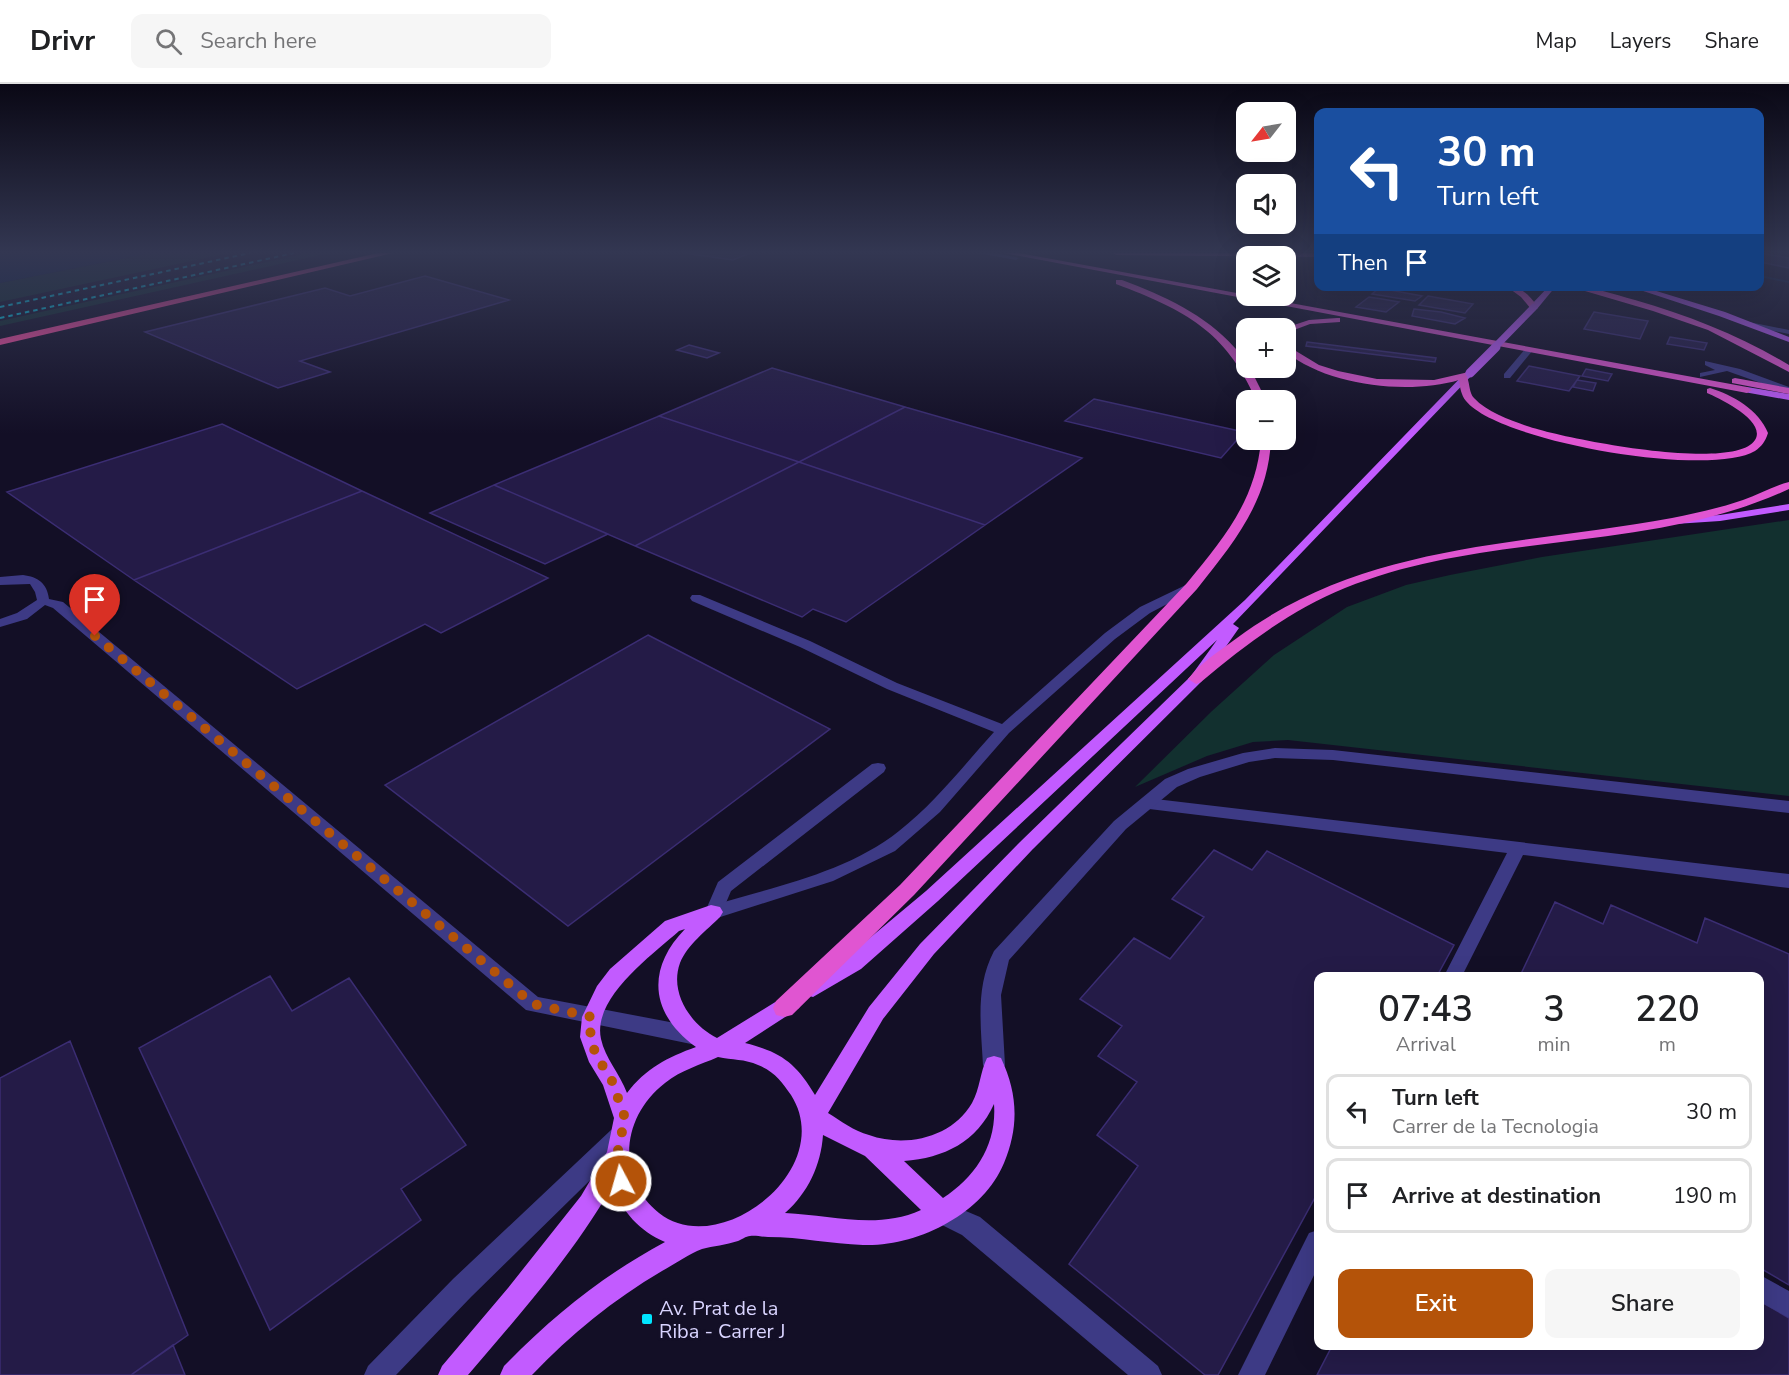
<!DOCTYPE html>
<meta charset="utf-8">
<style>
body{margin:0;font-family:"Nunito Sans",sans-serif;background:#f6f6f6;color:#202124;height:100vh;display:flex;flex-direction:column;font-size:22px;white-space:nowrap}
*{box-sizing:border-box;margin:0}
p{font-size:20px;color:#757577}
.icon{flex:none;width:33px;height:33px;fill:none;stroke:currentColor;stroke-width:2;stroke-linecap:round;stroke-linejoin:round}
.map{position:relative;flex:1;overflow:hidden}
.drawer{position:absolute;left:1314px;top:888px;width:450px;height:378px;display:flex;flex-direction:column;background:#fff;border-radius:12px;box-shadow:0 6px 24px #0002}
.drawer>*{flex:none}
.banner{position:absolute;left:1314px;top:24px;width:450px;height:183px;border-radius:12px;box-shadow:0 6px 24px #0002;background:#1a4fa0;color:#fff;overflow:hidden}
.needle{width:39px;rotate:239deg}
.controls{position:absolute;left:1236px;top:18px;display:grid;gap:12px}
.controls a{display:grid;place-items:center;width:60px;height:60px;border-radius:12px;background:#fff;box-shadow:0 6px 24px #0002;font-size:30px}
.pin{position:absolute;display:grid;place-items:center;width:51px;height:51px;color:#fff;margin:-62px -26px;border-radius:50% 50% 50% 0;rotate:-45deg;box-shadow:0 0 6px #0007}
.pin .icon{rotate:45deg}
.me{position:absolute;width:66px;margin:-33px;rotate:354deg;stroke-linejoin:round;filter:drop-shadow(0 0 4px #0008)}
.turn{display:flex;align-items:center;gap:21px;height:126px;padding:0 24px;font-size:27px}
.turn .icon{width:78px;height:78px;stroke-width:2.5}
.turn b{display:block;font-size:42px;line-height:51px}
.then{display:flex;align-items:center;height:57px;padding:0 24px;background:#0003;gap:12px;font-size:22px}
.eta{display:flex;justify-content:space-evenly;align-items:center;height:102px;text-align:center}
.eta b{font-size:36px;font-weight:600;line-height:42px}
.cta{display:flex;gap:12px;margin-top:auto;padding:12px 24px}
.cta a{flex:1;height:69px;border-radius:12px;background:#b45309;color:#fff;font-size:24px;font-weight:600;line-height:69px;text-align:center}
.cta a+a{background:#f6f6f6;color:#202124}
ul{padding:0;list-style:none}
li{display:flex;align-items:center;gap:18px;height:75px;margin:0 12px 9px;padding:0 12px;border:3px solid #e0e0e0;border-radius:12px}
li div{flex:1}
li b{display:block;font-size:22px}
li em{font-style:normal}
header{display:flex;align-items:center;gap:36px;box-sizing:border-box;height:84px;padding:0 30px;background:#fff;border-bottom:2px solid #e0e0e0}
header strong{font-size:28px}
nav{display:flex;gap:33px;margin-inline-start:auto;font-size:21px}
.search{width:420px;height:54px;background:#f6f6f6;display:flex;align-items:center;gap:15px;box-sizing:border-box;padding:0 21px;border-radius:12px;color:#757577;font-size:22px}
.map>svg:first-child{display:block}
.green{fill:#12302f}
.water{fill:#0c2248}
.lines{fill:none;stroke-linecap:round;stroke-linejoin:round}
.stream{fill:#0c2248;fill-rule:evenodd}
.building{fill:#241b47;stroke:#3b2d73;stroke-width:1.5}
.service{fill:#3d3a85;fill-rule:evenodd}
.minor{fill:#3d3a85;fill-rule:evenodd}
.primary{fill:#c25bff;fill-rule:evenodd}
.trunk{fill:#e055d1;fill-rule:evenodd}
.motorway{fill:#ff4fa3;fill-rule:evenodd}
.rail{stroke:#00e5ff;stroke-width:2;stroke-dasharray:4.5 4;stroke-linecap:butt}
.primary-bridge-far1{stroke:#c25bff;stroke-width:7}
.primary-bridge{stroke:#c25bff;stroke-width:9}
.route{stroke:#b45309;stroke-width:10;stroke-dasharray:0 18}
.poi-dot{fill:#00e5ff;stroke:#130f26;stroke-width:2}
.labels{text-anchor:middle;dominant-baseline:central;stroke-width:6;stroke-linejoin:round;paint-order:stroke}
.near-poi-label{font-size:20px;fill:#d9d4ff;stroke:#130f26;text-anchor:start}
</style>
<header>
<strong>Drivr</strong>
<div class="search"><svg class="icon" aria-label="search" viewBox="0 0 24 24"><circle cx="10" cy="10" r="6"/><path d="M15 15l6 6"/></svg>Search here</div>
<nav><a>Map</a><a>Layers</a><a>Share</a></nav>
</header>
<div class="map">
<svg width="1789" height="1291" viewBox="0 0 1789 1291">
<rect width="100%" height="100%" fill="#130f26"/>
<path class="green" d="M 151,169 L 229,169 L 0,218 L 0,199 Z
M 307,169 L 329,169 L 0,242 L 0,237 Z
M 1789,436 L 1789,712 L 1288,656 L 1253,658 L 1207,672 L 1135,703 L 1212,627 L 1274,571 L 1347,523 L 1406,501 L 1450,491 L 1542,473 Z"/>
<path class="water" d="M 0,169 L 151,169 L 0,199 Z"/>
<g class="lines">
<path class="stream" d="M 1760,191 L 1789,197 L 1789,199 L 1760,193 Z"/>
</g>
<path class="building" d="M 684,169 L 750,169 L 733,176 Z
M 1760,169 L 1789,174 L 1789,184 L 1760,178 Z
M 425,192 L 509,216 L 300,277 L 330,288 L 278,304 L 145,248 L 325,204 L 350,212 Z
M 1379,204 L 1422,212 L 1415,217 L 1372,210 Z
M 1428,212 L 1473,220 L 1465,229 L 1419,221 Z
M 1369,213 L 1382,215 L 1399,218 L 1386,228 L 1356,223 Z
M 1414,225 L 1441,228 L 1465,234 L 1455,240 L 1412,232 Z
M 1594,228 L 1648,237 L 1640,255 L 1584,245 Z
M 1670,253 L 1707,259 L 1704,266 L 1667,260 Z
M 1307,258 L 1436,274 L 1435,278 L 1306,262 Z
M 689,261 L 719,269 L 707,274 L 677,266 Z
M 1529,282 L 1580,292 L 1569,307 L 1517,297 Z
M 772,284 L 905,323 L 799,378 L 659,332 Z
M 1586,285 L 1612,290 L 1608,297 L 1582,292 Z
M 1577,296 L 1596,299 L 1593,307 L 1573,303 Z
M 1094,315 L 1244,348 L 1221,374 L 1065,337 Z
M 905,323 L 1082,374 L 985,441 L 799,378 Z
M 659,332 L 799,378 L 635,462 L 494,401 Z
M 222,340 L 362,407 L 134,496 L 7,408 Z
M 799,378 L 985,441 L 846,538 L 813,525 L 802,533 L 635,462 Z
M 494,401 L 608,450 L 545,480 L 430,429 Z
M 362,407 L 548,494 L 441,549 L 425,540 L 297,605 L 134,496 Z
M 648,551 L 830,645 L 568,842 L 385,701 Z
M 1214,766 L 1252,786 L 1267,767 L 1454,861 L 1437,892 L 1318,892 L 1318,1108 L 1218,1291 L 1205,1291 L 1069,1180 L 1138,1082 L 1097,1051 L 1137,998 L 1098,972 L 1122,942 L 1080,915 L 1134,854 L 1170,875 L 1204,833 L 1172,815 Z
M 1555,818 L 1603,840 L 1611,821 L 1697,859 L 1705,834 L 1789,870 L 1789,1201 L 1760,1184 L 1760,892 L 1520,892 Z
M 270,892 L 292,927 L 349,894 L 466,1061 L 401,1105 L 421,1136 L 270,1246 L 139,964 Z
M 70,957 L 188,1251 L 131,1291 L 0,1291 L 0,994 Z
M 1760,1217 L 1789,1234 L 1789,1291 L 1317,1291 L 1332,1262 L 1760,1262 Z
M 173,1261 L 185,1291 L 131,1291 Z"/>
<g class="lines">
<path class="service" d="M 978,169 L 995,169 L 1019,174 L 1016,176 Z
M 1744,237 L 1789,246 L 1789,250 L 1744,241 Z
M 1526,264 L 1533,266 L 1510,294 L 1504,294 L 1504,290 Z
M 1705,277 L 1740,285 L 1789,303 L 1789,309 L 1727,287 L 1700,293 L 1700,289 L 1715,286 L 1705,281 Z
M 878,679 L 884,680 L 886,684 L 884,688 L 731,807 L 720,833 L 714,835 L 708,833 L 705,828 L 718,798 L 872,680 Z
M 1147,714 L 1789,790 L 1789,804 L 1523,771 L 1462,892 L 1444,892 L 1507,769 L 1141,724 L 1139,720 L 1141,716 Z
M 942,1117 L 980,1133 L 1158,1282 L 1162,1291 L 1128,1291 L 962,1151 L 934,1137 L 930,1129 L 934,1121 Z
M 1318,1146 L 1318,1183 L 1265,1291 L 1238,1291 L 1309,1149 Z
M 1760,1191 L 1789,1207 L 1789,1234 L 1760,1218 Z"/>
<path class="minor" d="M 23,491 C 38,493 47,499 49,515 L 63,518 L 538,913 L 696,943 L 703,946 L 706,952 L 703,958 L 696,961 L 526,926 L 53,524 L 45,521 L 27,535 L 0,543 L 0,535 L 17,529 L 37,516 L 35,508 L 30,500 L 0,501 L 0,493 Z
M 1192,498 L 1198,502 L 1196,505 L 1150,529 L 1115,555 L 1009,649 L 940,728 L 895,767 L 833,797 L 714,835 L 708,833 L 705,828 L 708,823 C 771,803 845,790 899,747 C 935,719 964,681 994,648 L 887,605 L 800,563 L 692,517 L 690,514 L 692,511 L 700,511 L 810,557 L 897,599 L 1002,640 L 1105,549 L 1140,523 Z
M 1275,664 L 1333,666 L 1789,717 L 1789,729 L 1333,676 L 1275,674 L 1249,678 L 1200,693 L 1177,703 L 1126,745 L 1009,876 L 1001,911 L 1005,981 L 1001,988 L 994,990 L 987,988 L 983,981 C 981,942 975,903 994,867 L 1114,737 L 1165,695 L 1188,685 L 1243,669 Z
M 619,1042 L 627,1046 L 630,1053 L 627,1060 L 471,1213 L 396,1291 L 364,1291 L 368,1282 L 453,1195 L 611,1046 Z"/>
<path class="primary" d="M 1549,202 L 1556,202 L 1537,225 L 1531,225 L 1531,221 Z
M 1628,202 L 1640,202 L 1725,228 L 1789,253 L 1789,258 L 1719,232 Z
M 1467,287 L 1474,289 L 1233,540 L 1239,544 L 1201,598 L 1032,766 L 934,870 L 883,935 L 828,1029 C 841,1037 854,1047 869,1051 C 905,1064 952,1054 972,1019 C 980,1005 980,988 987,974 L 994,972 L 1001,974 C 1018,1010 1019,1043 1004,1079 C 983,1130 917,1163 863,1161 C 831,1160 801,1153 768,1153 C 763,1153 755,1151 750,1152 C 746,1152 741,1156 738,1157 C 726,1161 713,1162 702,1165 C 689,1170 675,1180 662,1187 C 613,1216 571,1250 532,1291 L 500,1291 L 504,1282 C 554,1231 602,1192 665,1158 C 639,1147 623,1128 612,1102 C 574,1170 519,1231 468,1291 L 438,1291 L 442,1282 L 508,1204 L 581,1112 L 607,1068 L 614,1034 L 603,1001 L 589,978 L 580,953 L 582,933 L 597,902 L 610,885 L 665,837 L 711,821 L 720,823 L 723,828 L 720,833 C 707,846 687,861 680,879 C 669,909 691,941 717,954 L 785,912 L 792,910 L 799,912 L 802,918 L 799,924 L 745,959 C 781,968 796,979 815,1011 L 869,923 L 920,860 L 1020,758 L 1191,592 L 1217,556 L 938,817 L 861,885 L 813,913 L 806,911 L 803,905 L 806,899 L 847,873 L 926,807 L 1245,516 ZM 685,845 C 646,885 650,930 696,963 C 668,973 645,985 627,1009 C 620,990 605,974 601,955 C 592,914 652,871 679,847 ZM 718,973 C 732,976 745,975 758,981 C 774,987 782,998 791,1011 C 838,1085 719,1177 659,1129 C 615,1093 622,1032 665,999 C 681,986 700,981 718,973 ZM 994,1020 C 997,1060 976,1093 943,1114 L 904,1077 C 944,1074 977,1058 994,1020 ZM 823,1051 L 865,1072 L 921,1126 C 877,1146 831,1131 785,1129 C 808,1109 821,1081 823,1051 Z
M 1747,303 L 1789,310 L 1789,316 L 1744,308 L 1744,304 Z
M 1789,420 L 1789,426 L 1720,437 L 1675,440 L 1669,437 L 1675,434 L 1720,431 Z"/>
<path class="trunk" d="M 1004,169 L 1019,169 L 1747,303 L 1752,306 L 1747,309 Z
M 1113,169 L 1318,169 L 1318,173 L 1116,171 Z
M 1116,196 L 1122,196 C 1164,212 1205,230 1235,264 C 1241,270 1246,275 1246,284 L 1250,284 L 1266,316 L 1256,316 C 1226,247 1185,226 1116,200 Z
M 1506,202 C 1521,202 1529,211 1538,223 L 1531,225 L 1521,213 Z
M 1568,202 C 1591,202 1613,210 1635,216 C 1690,232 1741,252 1789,281 L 1789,288 L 1708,246 L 1653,227 Z
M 1337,234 L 1340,234 L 1340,238 L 1310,240 L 1286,249 L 1285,244 L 1309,236 Z
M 1286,261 L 1319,281 L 1338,287 L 1377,295 L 1434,296 L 1473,287 L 1473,291 L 1467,293 C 1470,300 1469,309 1474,314 C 1487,328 1510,336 1527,342 C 1561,354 1734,389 1755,356 C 1767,337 1719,314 1707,309 L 1707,305 L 1710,304 C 1733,311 1759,326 1768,349 C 1765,358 1762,362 1755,367 C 1710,394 1499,358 1466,317 C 1461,311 1460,303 1459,296 C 1408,311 1328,302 1286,268 Z
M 1735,294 L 1789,304 L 1789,310 L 1732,299 L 1732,295 Z
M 1261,356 L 1271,356 C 1268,418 1234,458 1197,505 L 914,811 L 792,931 L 784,933 L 776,931 L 773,924 L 776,917 L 900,801 L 1187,499 C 1224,454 1256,416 1261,356 Z
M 1789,398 L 1789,405 C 1650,470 1487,446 1345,504 C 1291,526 1246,560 1201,598 L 1196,600 L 1188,595 C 1200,579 1221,566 1237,554 C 1366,458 1521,462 1672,434 C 1696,429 1720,424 1743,416 C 1758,411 1773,402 1789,398 Z"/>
<path class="motorway" d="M 378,169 L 393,169 L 0,261 L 0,255 Z"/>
<path class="rail" d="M 0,223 L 250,169
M 0,234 L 294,169"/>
<path class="primary-bridge-far1" d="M 1494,264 L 1534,223"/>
<path class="primary-bridge" d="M 1470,289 L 1496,263"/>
</g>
<linearGradient id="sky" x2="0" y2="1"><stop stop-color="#0a0815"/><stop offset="0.48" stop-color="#333752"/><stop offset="1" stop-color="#333752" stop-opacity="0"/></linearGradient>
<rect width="1789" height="350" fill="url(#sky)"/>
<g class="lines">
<path class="route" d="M 95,552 L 533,920 L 592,933 L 590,953 L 596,971 L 612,997 L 625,1034 L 617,1071 L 621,1097"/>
</g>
<rect class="poi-dot" x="641" y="1229" width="12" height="12" rx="3"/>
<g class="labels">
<g class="near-poi-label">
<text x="659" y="1224">Av. Prat de la<tspan x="659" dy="23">Riba - Carrer J</tspan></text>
</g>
</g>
</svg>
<div class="controls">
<a><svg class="needle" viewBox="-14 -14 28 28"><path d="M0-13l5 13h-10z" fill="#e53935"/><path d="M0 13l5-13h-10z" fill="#757577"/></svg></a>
<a><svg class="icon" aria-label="sound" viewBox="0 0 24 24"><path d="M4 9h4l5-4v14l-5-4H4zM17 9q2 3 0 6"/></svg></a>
<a><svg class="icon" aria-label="layers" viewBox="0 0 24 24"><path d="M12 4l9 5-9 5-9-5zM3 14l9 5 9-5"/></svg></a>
<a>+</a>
<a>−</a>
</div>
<div class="pin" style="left:95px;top:552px;background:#d93025"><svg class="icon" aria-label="arrive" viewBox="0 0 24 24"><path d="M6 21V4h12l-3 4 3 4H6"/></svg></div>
<svg class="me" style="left:621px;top:1097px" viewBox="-20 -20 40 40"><circle r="17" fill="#b45309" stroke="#fff" stroke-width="3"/><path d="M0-11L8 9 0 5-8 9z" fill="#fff"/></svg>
<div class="banner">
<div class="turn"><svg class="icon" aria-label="left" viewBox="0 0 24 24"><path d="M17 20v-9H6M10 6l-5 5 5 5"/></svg><div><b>30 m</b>Turn left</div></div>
<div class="then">Then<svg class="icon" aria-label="arrive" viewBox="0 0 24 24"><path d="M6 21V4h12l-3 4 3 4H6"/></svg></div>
</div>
<section class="drawer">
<div class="eta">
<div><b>07:43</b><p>Arrival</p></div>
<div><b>3</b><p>min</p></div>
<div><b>220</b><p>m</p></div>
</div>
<ul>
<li><svg class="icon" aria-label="left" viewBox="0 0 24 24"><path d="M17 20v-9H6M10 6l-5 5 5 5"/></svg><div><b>Turn left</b><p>Carrer de la Tecnologia</p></div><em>30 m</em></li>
<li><svg class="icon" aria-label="arrive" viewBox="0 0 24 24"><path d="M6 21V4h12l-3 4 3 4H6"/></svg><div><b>Arrive at destination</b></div><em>190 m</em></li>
</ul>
<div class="cta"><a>Exit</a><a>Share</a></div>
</section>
</div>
